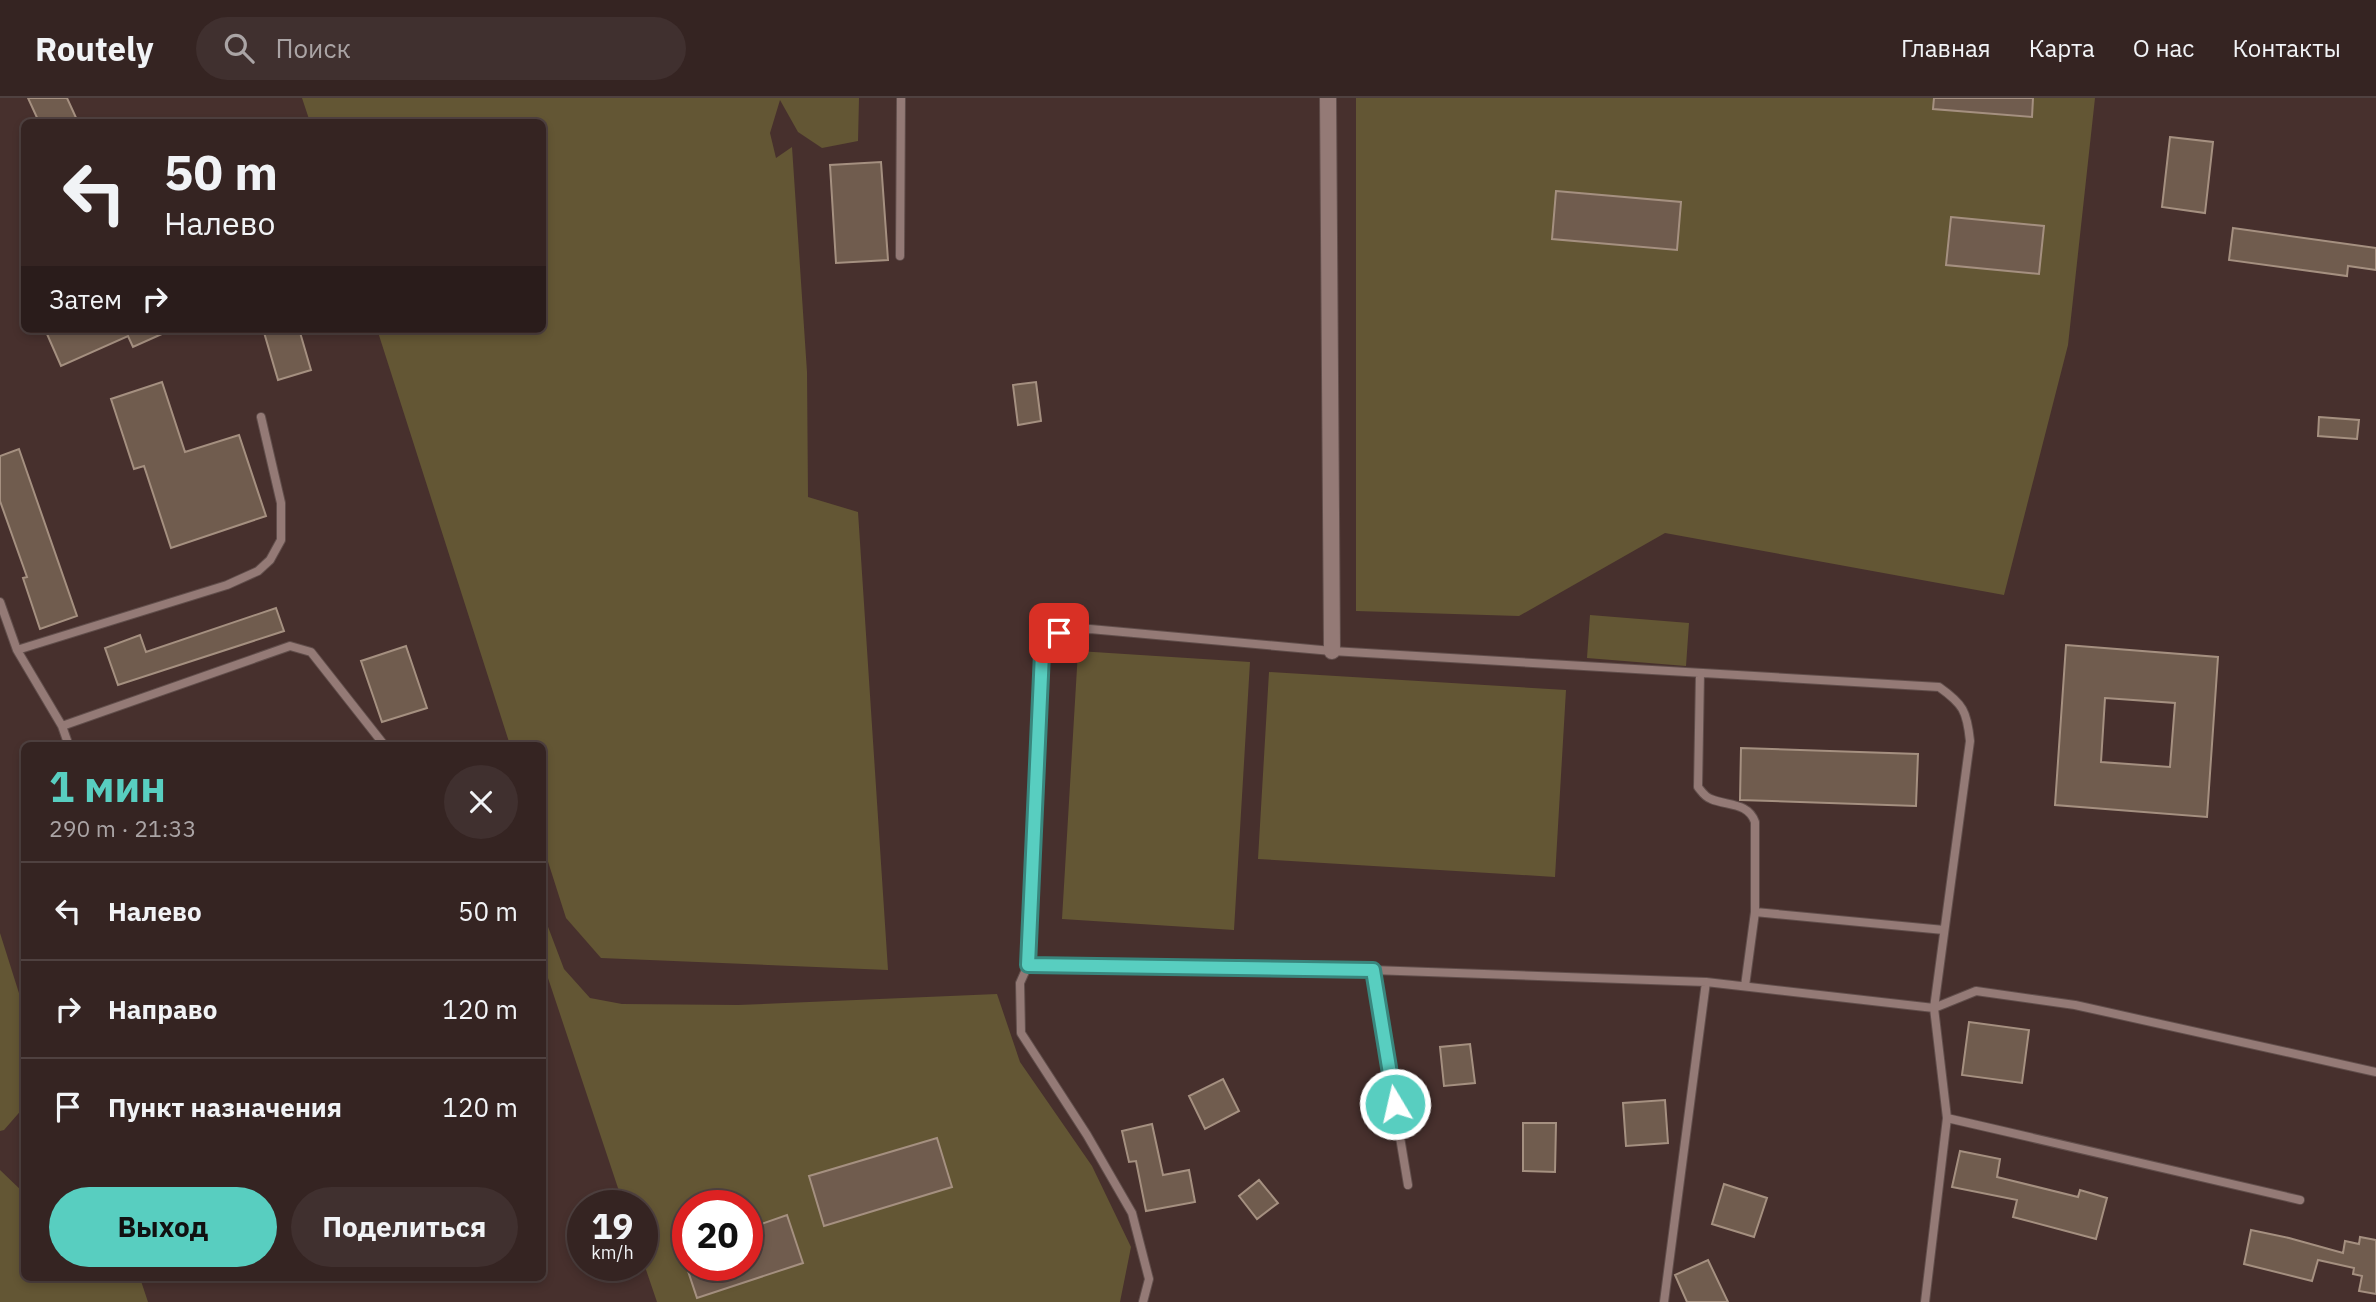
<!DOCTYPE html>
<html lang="ru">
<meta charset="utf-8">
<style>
body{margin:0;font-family:"IBM Plex Sans",sans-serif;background:#40302f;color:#f1f3f6;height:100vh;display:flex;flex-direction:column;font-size:26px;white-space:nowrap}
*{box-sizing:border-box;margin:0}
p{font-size:23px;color:#aaa4a5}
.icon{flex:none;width:38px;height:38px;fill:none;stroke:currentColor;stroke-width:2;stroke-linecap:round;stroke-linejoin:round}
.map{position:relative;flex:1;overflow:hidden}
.sheet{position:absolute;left:21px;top:644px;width:525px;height:539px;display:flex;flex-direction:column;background:#352422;border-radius:10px;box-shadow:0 4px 10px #0003,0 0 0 2px #4f4140}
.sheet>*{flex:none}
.top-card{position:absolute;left:21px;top:21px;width:525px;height:214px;border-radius:10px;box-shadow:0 4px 10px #0003,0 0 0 2px #4f4140;background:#352422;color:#f1f3f6;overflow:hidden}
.speed{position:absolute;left:567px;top:1092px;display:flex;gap:14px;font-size:35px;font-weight:700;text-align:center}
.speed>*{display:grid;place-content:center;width:91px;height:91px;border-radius:50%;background:#352422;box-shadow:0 4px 10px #0003,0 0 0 2px #4f4140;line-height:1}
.speed small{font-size:18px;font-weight:400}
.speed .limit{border:10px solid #d22;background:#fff;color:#111}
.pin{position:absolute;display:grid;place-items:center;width:60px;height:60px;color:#fff;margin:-30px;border-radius:14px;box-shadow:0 4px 10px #0006}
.me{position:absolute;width:77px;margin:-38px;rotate:351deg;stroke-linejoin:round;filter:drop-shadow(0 0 5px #0008)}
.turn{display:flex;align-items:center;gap:24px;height:147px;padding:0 28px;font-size:32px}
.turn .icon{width:91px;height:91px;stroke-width:2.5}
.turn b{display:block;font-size:49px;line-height:60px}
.then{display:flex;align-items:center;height:66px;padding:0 28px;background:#0003;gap:14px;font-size:26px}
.round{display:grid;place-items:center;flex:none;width:74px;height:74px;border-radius:37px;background:#40302f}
.overview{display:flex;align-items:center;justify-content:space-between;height:119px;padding:0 28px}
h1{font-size:42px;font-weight:700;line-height:52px;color:#58cec0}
.cta{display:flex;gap:14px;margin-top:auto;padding:14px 28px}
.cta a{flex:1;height:80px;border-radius:42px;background:#58cec0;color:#111;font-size:28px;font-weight:700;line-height:80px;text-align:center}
.cta a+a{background:#40302f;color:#f1f3f6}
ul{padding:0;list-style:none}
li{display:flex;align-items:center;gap:21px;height:98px;padding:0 28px;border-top:2px solid #4f4140}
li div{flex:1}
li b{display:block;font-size:26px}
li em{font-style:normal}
header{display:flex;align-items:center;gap:42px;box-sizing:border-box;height:98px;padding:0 35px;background:#352422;border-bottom:2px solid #4f4140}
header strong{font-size:33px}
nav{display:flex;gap:38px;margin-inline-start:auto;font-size:24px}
.search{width:490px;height:63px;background:#40302f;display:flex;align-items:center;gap:18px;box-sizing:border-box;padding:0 24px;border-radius:38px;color:#aaa4a5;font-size:26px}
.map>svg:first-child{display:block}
.green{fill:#635634;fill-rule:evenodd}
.building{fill:#705c4e;stroke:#a59080;stroke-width:2;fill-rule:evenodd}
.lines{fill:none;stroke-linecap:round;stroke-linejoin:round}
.service-casing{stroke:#614e4b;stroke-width:10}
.minor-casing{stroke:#614e4b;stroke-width:18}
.service{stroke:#947a76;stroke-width:8}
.minor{stroke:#947a76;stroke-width:16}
.route-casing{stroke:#39867d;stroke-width:18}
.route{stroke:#58cec0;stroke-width:12}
</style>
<header>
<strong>Routely</strong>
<div class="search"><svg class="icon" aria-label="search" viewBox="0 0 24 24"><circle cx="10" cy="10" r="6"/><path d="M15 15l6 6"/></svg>Поиск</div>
<nav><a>Главная</a><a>Карта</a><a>О нас</a><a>Контакты</a></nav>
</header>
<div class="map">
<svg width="2376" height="1204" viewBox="0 0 2376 1204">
<rect width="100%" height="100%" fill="#47302d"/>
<path class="green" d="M 302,0 L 859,0 L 858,43 L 822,50 L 798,34 L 780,2 L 770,35 L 776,60 L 792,49 L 807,274 L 808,399 L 858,414 L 888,872 L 601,860 L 566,820 L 543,748 L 542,648 L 510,647 L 377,231 L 542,231 L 542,24 L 310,24 Z
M 1356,0 L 2095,0 L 2068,247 L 2004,497 L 1665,435 L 1519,518 L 1356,513 Z
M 1590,517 L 1689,525 L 1686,568 L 1587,560 Z
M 1078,553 L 1250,564 L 1234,832 L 1062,821 Z
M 1269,574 L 1566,592 L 1555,779 L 1258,761 Z
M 542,813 L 564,871 L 590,900 L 622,906 L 738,907 L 997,896 L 1020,964 L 1092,1068 L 1131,1149 L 1120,1204 L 657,1204 L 642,1160 L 642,1108 L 624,1108 L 543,865 ZM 688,1108 L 747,1108 L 747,1167 L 688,1167 Z
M 0,835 L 24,911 L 24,1009 L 4,1032 L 0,1033 Z
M 0,1072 L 24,1095 L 24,1180 L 140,1180 L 148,1204 L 0,1204 Z"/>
<path class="building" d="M 28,0 L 67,0 L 78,24 L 39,24 Z
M 1934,0 L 2033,0 L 2032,19 L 1933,11 Z
M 2170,39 L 2213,44 L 2205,115 L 2162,109 Z
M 881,64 L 888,162 L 836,165 L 830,67 Z
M 1556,93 L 1681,104 L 1677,152 L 1552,141 Z
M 1951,119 L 2044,128 L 2039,176 L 1946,167 Z
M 2233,130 L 2376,150 L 2376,172 L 2348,168 L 2347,178 L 2229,162 Z
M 59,231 L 173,231 L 133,249 L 128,238 L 61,268 L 47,236 Z
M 263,231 L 299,231 L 311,272 L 278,282 Z
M 162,284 L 185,354 L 239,337 L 266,418 L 171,450 L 144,368 L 134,371 L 111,301 Z
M 1036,284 L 1041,323 L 1018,327 L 1013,287 Z
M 2319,319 L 2359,322 L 2357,341 L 2318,338 Z
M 19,351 L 77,518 L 40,531 L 23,480 L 27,479 L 0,403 L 0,358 Z
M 276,510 L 284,533 L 118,587 L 105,550 L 140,537 L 146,554 Z
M 2066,547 L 2218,559 L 2207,719 L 2055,707 ZM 2105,600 L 2175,605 L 2170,669 L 2101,664 Z
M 406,548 L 427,610 L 382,624 L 361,563 Z
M 1741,650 L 1918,656 L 1916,708 L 1740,702 Z
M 1969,924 L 2029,932 L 2022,985 L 1962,977 Z
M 1470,946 L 1475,985 L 1444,988 L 1440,949 Z
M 1223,981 L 1239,1013 L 1205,1031 L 1189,998 Z
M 1665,1002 L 1668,1045 L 1626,1048 L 1623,1005 Z
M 1523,1025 L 1556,1025 L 1555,1074 L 1523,1073 Z
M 1152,1026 L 1163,1077 L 1189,1072 L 1195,1104 L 1146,1113 L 1136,1063 L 1129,1064 L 1122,1033 Z
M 937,1040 L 952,1089 L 824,1128 L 809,1078 Z
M 1960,1053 L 2000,1061 L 1997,1079 L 2078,1099 L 2080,1092 L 2107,1100 L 2096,1141 L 2013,1119 L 2017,1102 L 1952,1089 Z
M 1259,1082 L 1278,1105 L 1257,1121 L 1239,1098 Z
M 1724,1086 L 1767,1100 L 1754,1139 L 1712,1126 Z
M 787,1117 L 803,1165 L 697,1200 L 686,1167 L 747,1167 L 747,1131 Z
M 2251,1132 L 2289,1140 L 2343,1155 L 2345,1143 L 2359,1146 L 2360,1139 L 2376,1142 L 2376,1196 L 2359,1193 L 2362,1178 L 2353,1176 L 2354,1170 L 2318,1162 L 2312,1183 L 2244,1166 Z
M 1708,1162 L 1728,1204 L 1687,1204 L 1675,1177 Z"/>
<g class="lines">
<defs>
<path id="service" d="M 900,158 L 901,0
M 0,504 L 17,552 L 62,628 L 69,648
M 17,552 L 227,487 L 258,473 L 270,462 L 281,442 L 281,405 L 261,319
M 1700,575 L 1698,689 C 1702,694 1705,699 1711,701 C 1727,708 1748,704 1755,724 L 1755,814 L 1745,888
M 62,628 L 290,548 L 311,554 L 385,648
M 1755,814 L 1944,832
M 1028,867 L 1020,885 L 1021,935 L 1087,1037 L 1132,1115 L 1149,1181 L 1143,1204
M 1372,872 L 1408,1087
M 1706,884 L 1372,872 L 1028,867 L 1042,555 L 1059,535 L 1090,531 L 1332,553 L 1939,589 C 1963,606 1967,613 1970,643 L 1934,910 L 1947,1020 L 1925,1204
M 1947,1020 L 2300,1102
M 1664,1204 L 1706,884 L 1934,910 L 1976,893 L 2075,907 L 2376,974"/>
<path id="minor" d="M 1328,0 L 1332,553"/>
</defs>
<use href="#service" class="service-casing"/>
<use href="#minor" class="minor-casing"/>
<use href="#service" class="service"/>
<use href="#minor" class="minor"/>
</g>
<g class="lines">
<defs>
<path id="route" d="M 1059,535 L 1042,555 L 1028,867 L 1373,872 L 1395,1006"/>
</defs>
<use href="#route" class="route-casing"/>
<use href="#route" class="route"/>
</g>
</svg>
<div class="speed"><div>19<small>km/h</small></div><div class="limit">20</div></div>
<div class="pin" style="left:1059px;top:535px;background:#d93025"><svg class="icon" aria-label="arrive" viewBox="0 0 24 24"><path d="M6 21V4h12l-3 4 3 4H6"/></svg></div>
<svg class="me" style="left:1395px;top:1006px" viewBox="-20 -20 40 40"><circle r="17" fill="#58cec0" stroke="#fff" stroke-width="3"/><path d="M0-11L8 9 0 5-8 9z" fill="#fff"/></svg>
<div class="top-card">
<div class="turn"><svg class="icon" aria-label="left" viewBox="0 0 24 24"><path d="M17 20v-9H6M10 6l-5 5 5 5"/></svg><div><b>50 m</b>Налево</div></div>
<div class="then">Затем<svg class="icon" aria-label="right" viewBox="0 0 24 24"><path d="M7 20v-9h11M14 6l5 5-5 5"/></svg></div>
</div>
<section class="sheet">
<div class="overview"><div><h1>1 мин</h1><p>290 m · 21:33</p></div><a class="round"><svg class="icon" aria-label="close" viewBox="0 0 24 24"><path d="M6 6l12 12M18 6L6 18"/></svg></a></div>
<ul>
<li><svg class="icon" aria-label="left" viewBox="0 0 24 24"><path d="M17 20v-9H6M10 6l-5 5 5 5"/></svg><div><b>Налево</b></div><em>50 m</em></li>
<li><svg class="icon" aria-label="right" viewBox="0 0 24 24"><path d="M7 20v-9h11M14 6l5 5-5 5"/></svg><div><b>Направо</b></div><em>120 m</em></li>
<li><svg class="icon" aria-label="arrive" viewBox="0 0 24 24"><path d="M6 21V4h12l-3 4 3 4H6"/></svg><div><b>Пункт назначения</b></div><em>120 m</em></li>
</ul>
<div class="cta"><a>Выход</a><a>Поделиться</a></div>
</section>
</div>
